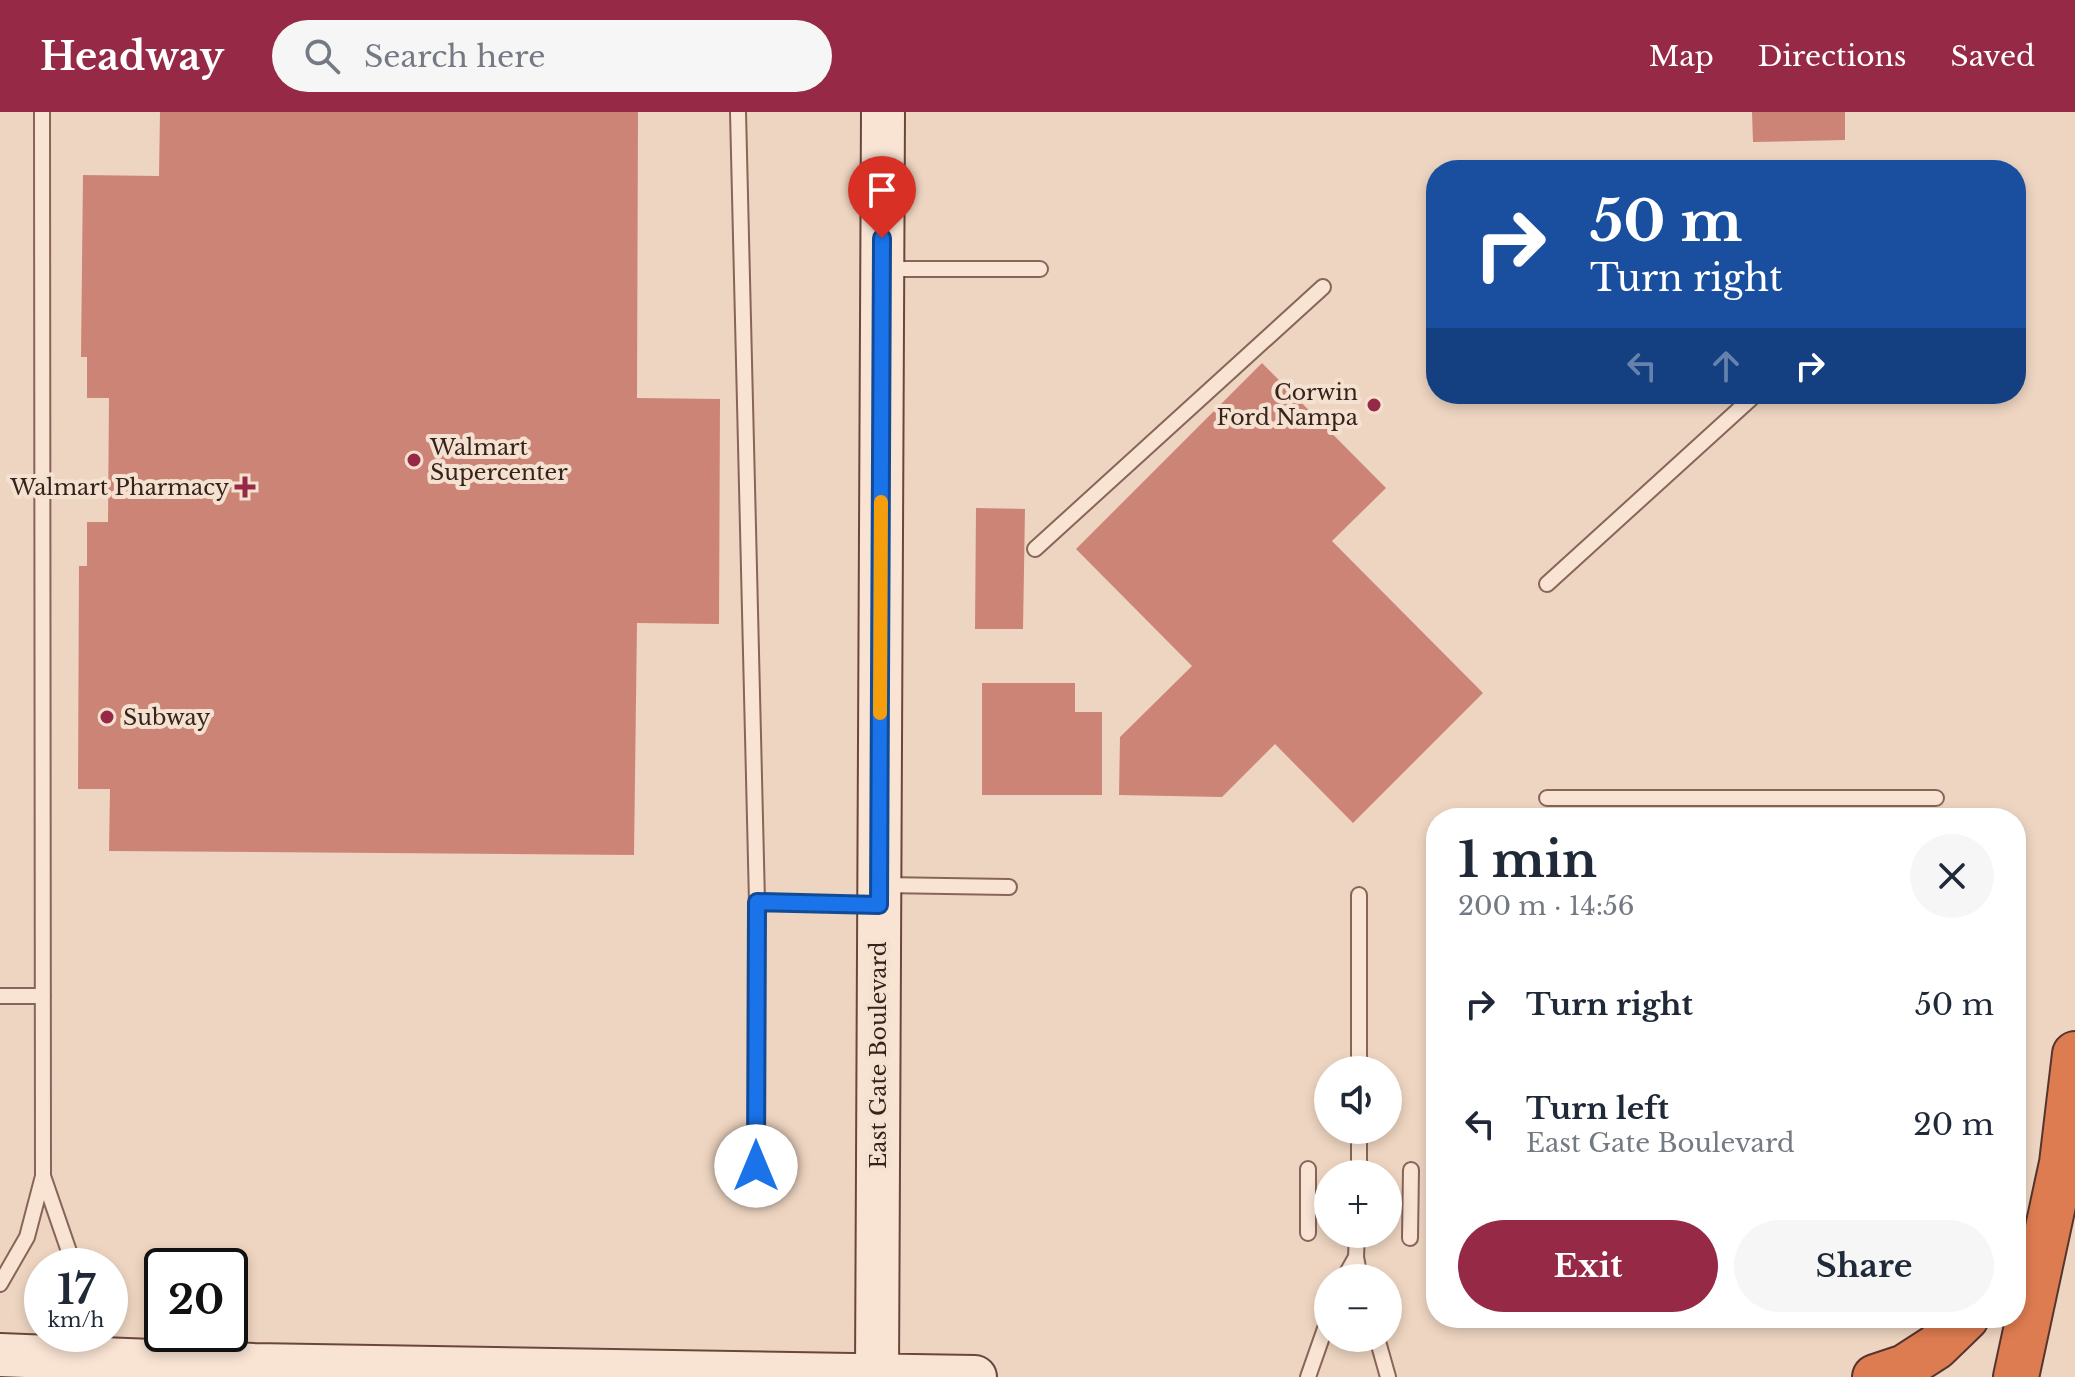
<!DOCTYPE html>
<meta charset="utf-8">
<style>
body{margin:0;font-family:"Libre Baskerville",serif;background:#f6f6f7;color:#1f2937;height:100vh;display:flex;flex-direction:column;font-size:30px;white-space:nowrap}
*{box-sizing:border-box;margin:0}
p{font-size:26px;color:#747a83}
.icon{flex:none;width:44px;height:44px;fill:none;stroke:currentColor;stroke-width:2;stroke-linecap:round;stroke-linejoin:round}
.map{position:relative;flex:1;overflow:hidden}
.drawer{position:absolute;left:1426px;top:696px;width:600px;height:520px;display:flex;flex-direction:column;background:#fff;border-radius:32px;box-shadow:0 4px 12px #0003}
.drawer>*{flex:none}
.guide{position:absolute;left:1426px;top:48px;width:600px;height:244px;border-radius:32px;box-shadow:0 4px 12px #0003;background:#1a4fa0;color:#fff;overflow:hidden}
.buttons{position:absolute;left:1314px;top:944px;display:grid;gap:16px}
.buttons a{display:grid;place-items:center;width:88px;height:88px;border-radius:50%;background:#fff;box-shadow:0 4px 12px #0003;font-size:40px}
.speed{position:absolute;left:24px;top:1136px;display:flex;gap:16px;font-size:40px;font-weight:700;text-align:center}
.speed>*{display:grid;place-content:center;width:104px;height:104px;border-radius:50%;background:#fff;box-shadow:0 4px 12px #0003;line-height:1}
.speed small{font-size:20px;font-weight:400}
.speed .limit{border:4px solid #111;border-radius:12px;background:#fff;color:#111}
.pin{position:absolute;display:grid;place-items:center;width:68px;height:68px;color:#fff;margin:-82px -34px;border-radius:50% 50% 50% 0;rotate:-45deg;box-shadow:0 0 8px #0007}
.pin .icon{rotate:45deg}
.me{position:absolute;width:88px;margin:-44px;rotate:0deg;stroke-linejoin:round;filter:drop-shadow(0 0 6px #0008)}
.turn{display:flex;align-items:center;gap:28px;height:168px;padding:0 32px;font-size:36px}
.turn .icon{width:104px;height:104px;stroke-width:2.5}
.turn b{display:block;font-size:56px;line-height:68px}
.lanes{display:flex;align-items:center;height:76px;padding:0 32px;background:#0003;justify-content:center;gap:40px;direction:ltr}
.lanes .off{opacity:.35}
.round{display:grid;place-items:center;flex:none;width:84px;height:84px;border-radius:42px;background:#f6f6f7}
.headline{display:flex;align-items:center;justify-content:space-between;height:136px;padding:0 32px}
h1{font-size:48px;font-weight:700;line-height:60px}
.action{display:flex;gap:16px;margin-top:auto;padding:16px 32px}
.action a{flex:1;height:92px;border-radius:48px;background:#962946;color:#fff;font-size:32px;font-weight:700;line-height:92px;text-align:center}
.action a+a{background:#f6f6f7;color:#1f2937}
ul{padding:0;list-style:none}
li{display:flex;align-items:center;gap:24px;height:120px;padding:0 32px}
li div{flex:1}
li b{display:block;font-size:30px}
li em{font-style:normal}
header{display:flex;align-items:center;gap:48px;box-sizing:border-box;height:112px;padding:0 40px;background:#962946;color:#fff}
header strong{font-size:38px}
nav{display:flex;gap:44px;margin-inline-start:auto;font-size:28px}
.search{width:560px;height:72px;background:#f6f6f7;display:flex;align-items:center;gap:20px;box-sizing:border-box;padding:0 28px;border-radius:44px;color:#747a83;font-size:30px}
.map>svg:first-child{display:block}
.building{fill:#cc8477}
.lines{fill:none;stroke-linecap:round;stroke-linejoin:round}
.lane-casing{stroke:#876559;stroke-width:18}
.secondary-casing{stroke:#69473c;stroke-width:46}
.highway-casing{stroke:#55352d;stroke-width:48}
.lane{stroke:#f9e4d4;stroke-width:14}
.secondary{stroke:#f9e4d4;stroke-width:42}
.highway{stroke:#de7c51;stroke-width:44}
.route-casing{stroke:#114b97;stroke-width:20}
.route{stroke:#1a73e8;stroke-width:14}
.slow{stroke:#f59e0b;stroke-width:14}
.poi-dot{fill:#962946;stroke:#f5e1d0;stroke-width:3}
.labels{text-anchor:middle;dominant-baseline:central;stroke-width:8;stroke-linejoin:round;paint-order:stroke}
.poi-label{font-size:22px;fill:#37231d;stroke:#f5e1d0;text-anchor:end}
.street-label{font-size:22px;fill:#37231d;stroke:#f5e1d0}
</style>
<header>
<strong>Headway</strong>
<div class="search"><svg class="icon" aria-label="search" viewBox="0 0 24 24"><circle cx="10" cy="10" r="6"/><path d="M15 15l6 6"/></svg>Search here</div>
<nav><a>Map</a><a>Directions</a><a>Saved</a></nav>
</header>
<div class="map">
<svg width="2075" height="1265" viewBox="0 0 2075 1265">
<rect width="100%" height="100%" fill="#eed5c1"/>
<path class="building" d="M 160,0 L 638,0 L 637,286 L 720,287 L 719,512 L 637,511 L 634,743 L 109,739 L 110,677 L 78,677 L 79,454 L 87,454 L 87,410 L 108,410 L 109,286 L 87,286 L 87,245 L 81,245 L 83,63 L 159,64 Z
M 1752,0 L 1845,0 L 1845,28 L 1753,30 Z
M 1262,251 L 1386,376 L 1332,429 L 1483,581 L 1353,711 L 1275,632 L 1222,685 L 1119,683 L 1120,625 L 1192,554 L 1076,437 Z
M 976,396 L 1025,397 L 1023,517 L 975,517 Z
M 982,571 L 1075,571 L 1075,600 L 1102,600 L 1102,683 L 982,683 Z"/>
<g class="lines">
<defs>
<path id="lane" d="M 738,0 L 757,790 L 756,1054
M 885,157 L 1040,157
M 1035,437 L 1323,175
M 1547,472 L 1756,282
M 1547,686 L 1936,686
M 883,773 L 1009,775
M 1359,783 L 1359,958
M 757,790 L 877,793
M 0,884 L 43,884
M 1308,1057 L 1308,1121
M 1359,1062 L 1359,1018
M 43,1064 L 74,1154
M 1357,1122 L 1356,1145 L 1360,1166
M 1410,1126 L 1411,1058
M 1344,1166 L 1356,1145
M 0,1172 L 27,1125 L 43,1064 L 42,0
M 1377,1226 L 1388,1265
M 1308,1265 L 1328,1208"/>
<path id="secondary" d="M 0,1243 L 254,1253 L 975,1265
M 877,1262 L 883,0"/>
<path id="highway" d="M 1875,1265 L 1905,1255 L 1936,1235 L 1966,1206
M 2016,1265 L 2062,1051 L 2075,942"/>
</defs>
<use href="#lane" class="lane-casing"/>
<use href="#secondary" class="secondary-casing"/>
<use href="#highway" class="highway-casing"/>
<use href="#lane" class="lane"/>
<use href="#secondary" class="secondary"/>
<use href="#highway" class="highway"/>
</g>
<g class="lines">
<defs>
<path id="route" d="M 756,1054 L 757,790 L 879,793 L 882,126"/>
</defs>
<use href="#route" class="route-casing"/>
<use href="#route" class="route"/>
<path class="slow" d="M 880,601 L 881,390"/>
</g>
<g class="poi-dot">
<circle cx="1374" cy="293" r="8"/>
<circle cx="414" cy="348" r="8"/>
<path d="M241 363h8v8h8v8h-8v8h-8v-8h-8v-8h8z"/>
<circle cx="107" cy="605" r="8"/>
</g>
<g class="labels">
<g class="poi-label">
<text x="1358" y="280">Corwin<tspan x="1358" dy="25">Ford Nampa</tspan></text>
<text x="430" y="335" text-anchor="start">Walmart<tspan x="430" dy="25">Supercenter</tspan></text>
<text x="229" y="375">Walmart Pharmacy</text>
<text x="123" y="605" text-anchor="start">Subway</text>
</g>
<g class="street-label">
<text transform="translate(878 943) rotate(-90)">East Gate Boulevard</text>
</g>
</g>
</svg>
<div class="buttons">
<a><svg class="icon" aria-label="sound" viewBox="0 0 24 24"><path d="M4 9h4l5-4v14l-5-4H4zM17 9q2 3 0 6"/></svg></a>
<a>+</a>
<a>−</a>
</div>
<div class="speed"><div>17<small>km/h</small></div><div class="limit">20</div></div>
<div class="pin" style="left:882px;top:126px;background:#d93025"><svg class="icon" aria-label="arrive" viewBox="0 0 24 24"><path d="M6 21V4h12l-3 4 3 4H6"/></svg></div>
<svg class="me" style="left:756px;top:1054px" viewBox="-20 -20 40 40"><circle r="19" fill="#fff"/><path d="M0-13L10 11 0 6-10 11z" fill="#1a73e8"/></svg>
<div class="guide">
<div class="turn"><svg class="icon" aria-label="right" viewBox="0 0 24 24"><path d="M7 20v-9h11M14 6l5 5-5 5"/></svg><div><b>50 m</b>Turn right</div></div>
<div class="lanes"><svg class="icon off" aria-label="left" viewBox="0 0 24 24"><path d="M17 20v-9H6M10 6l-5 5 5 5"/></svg><svg class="icon off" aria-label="ahead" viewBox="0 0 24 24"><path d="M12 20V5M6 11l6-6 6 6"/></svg><svg class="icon" aria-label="right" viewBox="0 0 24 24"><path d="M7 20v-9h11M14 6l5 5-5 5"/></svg></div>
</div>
<section class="drawer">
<div class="headline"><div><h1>1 min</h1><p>200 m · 14:56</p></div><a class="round"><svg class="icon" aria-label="close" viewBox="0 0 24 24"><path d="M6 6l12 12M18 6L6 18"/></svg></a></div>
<ul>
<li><svg class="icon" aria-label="right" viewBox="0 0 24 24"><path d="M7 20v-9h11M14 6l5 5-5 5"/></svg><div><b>Turn right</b></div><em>50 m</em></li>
<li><svg class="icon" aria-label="left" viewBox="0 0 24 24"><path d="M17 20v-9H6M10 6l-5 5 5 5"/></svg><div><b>Turn left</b><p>East Gate Boulevard</p></div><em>20 m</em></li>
</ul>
<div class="action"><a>Exit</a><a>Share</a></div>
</section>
</div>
